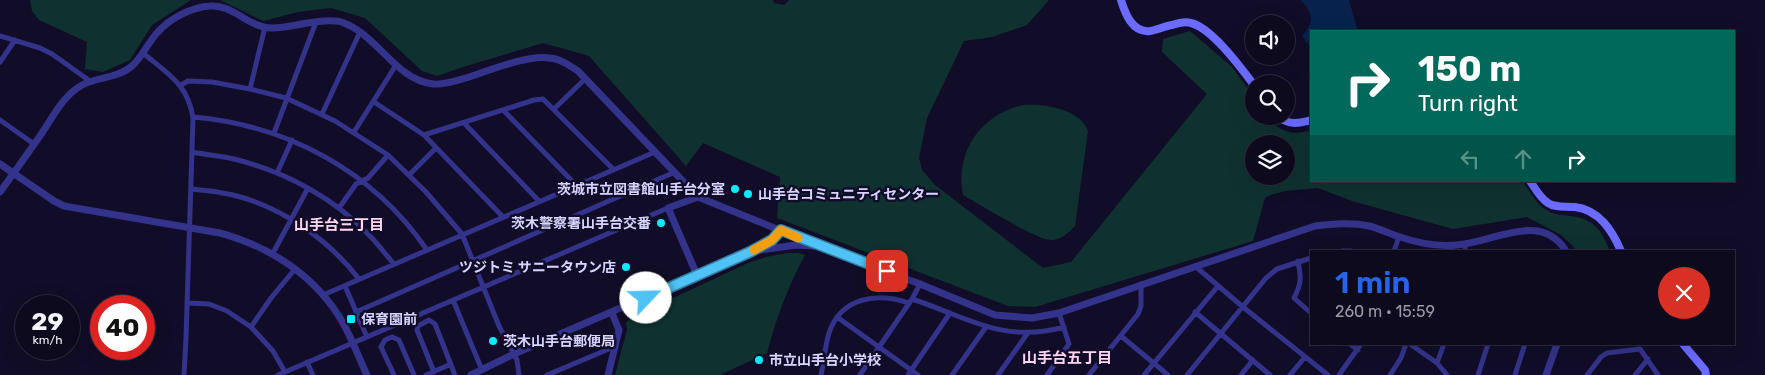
<!DOCTYPE html>
<meta charset="utf-8">
<style>
body{margin:0;font-family:Rubik,"Noto Sans JP",sans-serif;background:#1b182b;color:#f1f3f6;height:100vh;display:flex;flex-direction:column;font-size:19px;white-space:nowrap}
*{box-sizing:border-box;margin:0}
p{font-size:16px;color:#9a9aa4}
.icon{flex:none;width:28px;height:28px;fill:none;stroke:currentColor;stroke-width:2;stroke-linecap:round;stroke-linejoin:round}
.map{position:relative;flex:1;overflow:hidden}
.sheet{position:absolute;left:1310px;top:250px;width:425px;height:95px;display:flex;flex-direction:column;background:#0d0a1e;border-radius:0px;box-shadow:0 5px 20px #0002,0 0 0 1px #2d2b3c}
.sheet>*{flex:none}
.banner{position:absolute;left:1310px;top:30px;width:425px;height:152px;border-radius:0px;box-shadow:0 5px 20px #0002,0 0 0 1px #2d2b3c;background:#00695c;color:#fff;overflow:hidden}
.fabs{position:absolute;left:1245px;top:15px;display:grid;gap:10px}
.fabs a{display:grid;place-items:center;width:50px;height:50px;border-radius:50%;background:#0d0a1e;box-shadow:0 5px 20px #0002,0 0 0 1px #2d2b3c;font-size:25px}
.speed{position:absolute;left:15px;top:295px;display:flex;gap:10px;font-size:25px;font-weight:700;text-align:center}
.speed>*{display:grid;place-content:center;width:65px;height:65px;border-radius:50%;background:#0d0a1e;box-shadow:0 5px 20px #0002,0 0 0 1px #2d2b3c;line-height:1}
.speed small{font-size:12px;font-weight:400}
.speed .limit{border:8px solid #d22;background:#fff;color:#111}
.pin{position:absolute;display:grid;place-items:center;width:42px;height:42px;color:#fff;margin:-21px;border-radius:10px;box-shadow:0 2px 8px #0006}
.me{position:absolute;width:55px;margin:-28px;rotate:66deg;stroke-linejoin:round;filter:drop-shadow(0 0 4px #0008)}
.turn{display:flex;align-items:center;gap:18px;height:105px;padding:0 25px;font-size:22px}
.turn .icon{width:65px;height:65px;stroke-width:2.5}
.turn b{display:block;font-size:35px;line-height:42px}
.lanes{display:flex;align-items:center;height:48px;padding:0 25px;background:#0003;justify-content:center;gap:25px;direction:ltr}
.lanes .off{opacity:.35}
.round{display:grid;place-items:center;flex:none;width:52px;height:52px;border-radius:26px;background:#1b182b}
.head{display:flex;align-items:center;justify-content:space-between;height:85px;padding:0 25px}
h1{font-size:30px;font-weight:600;line-height:38px;color:#2563eb}
.map>svg:first-child{display:block}
.green{fill:#0f3230;fill-rule:evenodd}
.water{fill:#07234d}
.lines{fill:none;stroke-linecap:round;stroke-linejoin:round}
.minor{stroke:#34338b;stroke-width:5}
.tertiary{stroke:#34338b;stroke-width:7}
.secondary{stroke:#6b6bff;stroke-width:8}
.route-casing{stroke:#337fa1;stroke-width:12}
.route{stroke:#4fc3f7;stroke-width:9}
.slow{stroke:#f59e0b;stroke-width:9}
.poi-dot{fill:#00edff;stroke:#110d28;stroke-width:2}
.labels{text-anchor:middle;dominant-baseline:central;stroke-width:5;stroke-linejoin:round;paint-order:stroke}
.poi-label{font-size:14px;font-weight:bold;fill:#d7d4ff;stroke:#110d28;text-anchor:start}
.neighbourhood-label{font-size:15px;font-weight:bold;fill:#ffd6f1;stroke:#110d28}
</style>
<div class="map">
<svg width="1765" height="375" viewBox="0 0 1765 375">
<rect width="100%" height="100%" fill="#110d28"/>
<path class="green" d="M 30,0 L 191,0 L 152,25 L 130,60 L 103,72 L 85,69 L 87,42 L 39,20 L 32,11 Z
M 220,0 L 773,0 L 774,3 L 784,5 L 789,0 L 1049,0 L 1027,25 L 992,37 L 964,41 L 927,118 L 919,158 L 922,170 L 935,185 L 1043,268 L 1071,262 L 1207,94 L 1162,52 L 1163,39 L 1190,31 L 1232,67 L 1254,97 L 1254,116 L 1267,116 C 1279,132 1293,136 1311,130 L 1311,181 L 1522,181 C 1530,191 1537,206 1548,211 C 1555,215 1564,215 1571,216 C 1594,219 1602,231 1610,251 L 1576,251 L 1573,246 L 1561,235 L 1527,217 L 1453,229 L 1352,201 L 1318,188 L 1285,191 L 1270,195 L 1265,198 L 1253,241 L 1035,307 L 1008,306 L 777,218 L 780,177 L 703,143 L 686,166 L 589,56 L 543,43 L 463,67 L 437,76 L 422,71 L 365,18 L 331,8 L 298,12 L 263,21 ZM 1254,144 L 1286,144 L 1286,176 L 1254,176 Z
M 1023,105 C 1043,103 1081,109 1088,131 L 1075,226 C 1068,233 1061,240 1051,240 C 1037,240 979,204 963,195 C 955,152 980,115 1023,105 Z
M 787,253 L 799,253 L 805,255 C 788,286 776,319 767,353 L 720,375 L 615,375 L 627,330 L 626,322 L 635,316 L 750,262 L 766,257 Z"/>
<path class="water" d="M 1301,0 L 1349,0 L 1357,29 L 1355,31 L 1311,31 L 1311,43 L 1309,45 L 1302,36 C 1315,22 1313,13 1301,0 Z"/>
<g class="lines">
<path class="minor" d="M 0,36 L 40,48 L 52,54 L 90,81
M 143,53 C 168,74 188,84 193,118 L 186,338 L 184,375
M 0,62 L 15,40
M 181,85 L 188,81 L 212,82 L 250,89 L 286,98 L 335,121 L 388,155 L 426,192 L 462,234 L 499,326 L 517,360 L 519,375
M 250,89 L 265,27
M 374,102 L 424,135 L 534,100 L 543,99 L 613,169
M 554,109 L 585,79
M 503,110 L 576,185
M 322,114 L 360,32
M 193,117 C 287,125 373,171 427,250
M 0,120 L 34,144
M 464,123 L 539,201
M 354,132 L 396,65
M 274,133 L 316,22
M 424,135 L 503,217
M 192,152 C 207,155 223,156 238,160 C 287,173 334,198 369,235 C 378,244 386,255 394,264
M 277,173 L 292,140
M 409,175 L 436,148
M 191,189 C 205,190 219,192 233,195 C 282,207 329,240 359,279
M 339,208 L 356,184 L 368,178 L 388,155
M 1465,245 L 1465,251
M 1342,251 L 1351,251
M 1394,251 L 1399,237
M 273,253 L 308,188
M 1298,261 C 1301,277 1302,283 1294,298 L 1311,313
M 1195,266 L 1243,307 L 1328,375
M 345,286 L 367,337
M 323,295 L 655,152
M 912,299 C 967,317 1003,344 1064,327
M 453,300 L 482,370
M 188,303 L 209,304 L 227,311 L 251,327 L 273,351 L 285,372
M 356,312 L 675,172
M 1195,312 L 1270,375
M 837,317 L 918,375
M 251,327 L 271,298 L 295,269
M 1121,336 L 1168,375
M 1350,344 L 1358,350
M 1410,344 L 1437,363 L 1447,375
M 307,362 L 313,375
M 1437,363 L 1444,344
M 434,372 L 417,330 L 418,326 L 429,320 L 435,324 L 455,375
M 278,375 L 668,208
M 394,375 L 381,347 L 385,340 L 392,337 L 399,340 L 414,375
M 426,375 L 451,364
M 547,375 L 616,346
M 821,375 C 824,361 825,346 829,333 C 841,297 877,292 909,303
M 860,375 L 912,299 L 920,284
M 908,375 L 950,313
M 952,375 L 986,327
M 998,375 L 1027,334
M 1047,375 L 1069,344 L 1059,313
M 1089,375 L 1138,314 L 1141,306 L 1141,284
M 1144,375 L 1218,286
M 1187,375 L 1266,278 L 1277,269 L 1311,258
M 1241,375 L 1253,360
M 1290,375 L 1305,357
M 1339,375 L 1361,344
M 1390,375 L 1401,358 L 1406,344
M 1478,375 L 1488,344
M 1515,375 L 1525,344
M 1587,375 L 1601,357 L 1607,353 L 1640,349 L 1658,375
M 1635,375 L 1648,359"/>
<path class="tertiary" d="M 0,164 L 54,201 L 64,206 L 220,233 C 271,247 316,276 343,323 C 352,339 359,358 367,375
M 0,192 C 14,173 28,153 42,133 C 52,118 61,100 76,89 C 92,76 116,80 132,66 C 142,57 148,43 157,33 C 169,19 191,7 210,6 C 233,4 250,29 273,28 C 291,28 328,16 344,23 C 378,36 396,80 433,84 C 444,85 456,81 466,78 C 488,71 529,54 550,58 C 560,59 569,65 578,71 L 698,197 L 821,247 L 920,284 L 995,315 L 1032,318 L 1059,313 L 1315,226 C 1333,224 1351,222 1369,226 C 1378,228 1388,233 1397,236 C 1417,243 1437,247 1457,245 C 1493,243 1540,210 1566,251
M 760,250 L 796,245 L 814,246
M 697,275 L 668,208 L 698,197
M 471,375 L 514,354 L 750,252 L 772,240 L 781,230
M 608,375 L 619,330 L 612,313
M 1546,375 L 1557,344"/>
<path class="secondary" d="M 1121,0 C 1125,13 1132,33 1150,31 C 1157,30 1165,26 1172,25 C 1178,23 1185,21 1191,23 C 1212,28 1241,68 1254,85
M 1277,116 C 1288,125 1298,124 1311,120
M 1530,181 C 1535,188 1540,198 1548,203 C 1555,208 1566,206 1575,207 C 1599,210 1612,230 1621,251
M 1683,344 L 1705,370 L 1706,375"/>
</g>
<g class="lines">
<defs>
<path id="route" d="M 646,298 L 750,252 L 772,240 L 781,230 L 887,271"/>
</defs>
<use href="#route" class="route-casing"/>
<use href="#route" class="route"/>
<path class="slow" d="M 754,250 L 772,240 L 781,230 L 798,238"/>
</g>
<g class="poi-dot">
<circle cx="735" cy="189" r="5"/>
<circle cx="748" cy="194" r="5"/>
<circle cx="661" cy="223" r="5"/>
<circle cx="626" cy="267" r="5"/>
<rect x="346" y="314" width="10" height="10" rx="2.5"/>
<circle cx="493" cy="341" r="5"/>
<circle cx="759" cy="360" r="5"/>
</g>
<g class="labels">
<g class="poi-label">
<text x="725" y="189" text-anchor="end">茨城市立図書館山手台分室</text>
<text x="758" y="194">山手台コミュニティセンター</text>
<text x="651" y="223" text-anchor="end">茨木警察署山手台交番</text>
<text x="616" y="267" text-anchor="end">ツジトミ サニータウン店</text>
<text x="361" y="319">保育園前</text>
<text x="503" y="341">茨木山手台郵便局</text>
<text x="769" y="360">市立山手台小学校</text>
</g>
<g class="neighbourhood-label">
<text x="339" y="225">山手台三丁目</text>
<text x="1067" y="358">山手台五丁目</text>
</g>
</g>
</svg>
<div class="fabs">
<a><svg class="icon" aria-label="sound" viewBox="0 0 24 24"><path d="M4 9h4l5-4v14l-5-4H4zM17 9q2 3 0 6"/></svg></a>
<a><svg class="icon" aria-label="search" viewBox="0 0 24 24"><circle cx="10" cy="10" r="6"/><path d="M15 15l6 6"/></svg></a>
<a><svg class="icon" aria-label="layers" viewBox="0 0 24 24"><path d="M12 4l9 5-9 5-9-5zM3 14l9 5 9-5"/></svg></a>
</div>
<div class="speed"><div>29<small>km/h</small></div><div class="limit">40</div></div>
<div class="pin" style="left:887px;top:271px;background:#d93025"><svg class="icon" aria-label="arrive" viewBox="0 0 24 24"><path d="M6 21V4h12l-3 4 3 4H6"/></svg></div>
<svg class="me" style="left:646px;top:298px" viewBox="-20 -20 40 40"><circle r="19" fill="#fff"/><path d="M0-13L10 11 0 6-10 11z" fill="#4fc3f7"/></svg>
<div class="banner">
<div class="turn"><svg class="icon" aria-label="right" viewBox="0 0 24 24"><path d="M7 20v-9h11M14 6l5 5-5 5"/></svg><div><b>150 m</b>Turn right</div></div>
<div class="lanes"><svg class="icon off" aria-label="left" viewBox="0 0 24 24"><path d="M17 20v-9H6M10 6l-5 5 5 5"/></svg><svg class="icon off" aria-label="ahead" viewBox="0 0 24 24"><path d="M12 20V5M6 11l6-6 6 6"/></svg><svg class="icon" aria-label="right" viewBox="0 0 24 24"><path d="M7 20v-9h11M14 6l5 5-5 5"/></svg></div>
</div>
<section class="sheet">
<div class="head"><div><h1>1 min</h1><p>260 m · 15:59</p></div><a class="round" style="background:#d93025;color:#fff"><svg class="icon" aria-label="close" viewBox="0 0 24 24"><path d="M6 6l12 12M18 6L6 18"/></svg></a></div>
</section>
</div>
